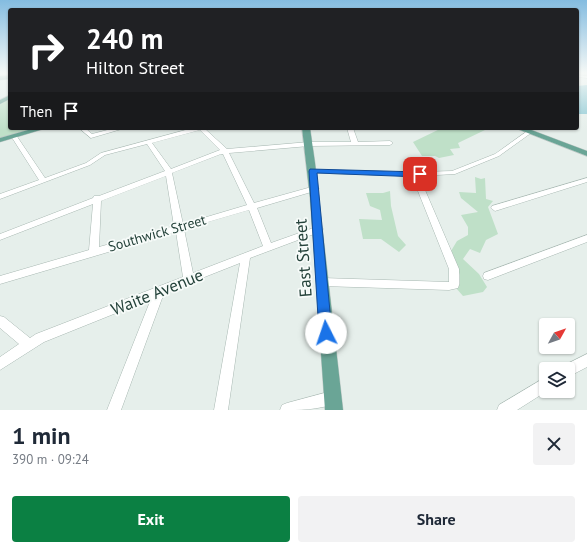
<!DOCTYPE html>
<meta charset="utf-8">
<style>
body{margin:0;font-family:"PT Sans",sans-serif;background:#f2f2f3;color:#1f2937;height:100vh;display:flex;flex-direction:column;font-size:15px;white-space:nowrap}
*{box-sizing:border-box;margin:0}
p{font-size:13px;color:#747a83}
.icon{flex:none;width:22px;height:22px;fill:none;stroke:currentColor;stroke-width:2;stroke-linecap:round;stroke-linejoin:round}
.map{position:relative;height:410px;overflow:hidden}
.panel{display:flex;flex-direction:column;background:#fff;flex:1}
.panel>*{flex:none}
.guide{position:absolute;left:8px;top:8px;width:571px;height:122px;border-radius:4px;box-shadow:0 1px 3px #0004;background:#202124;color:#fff;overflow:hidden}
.needle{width:26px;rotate:50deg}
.fabs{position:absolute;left:539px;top:318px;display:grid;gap:8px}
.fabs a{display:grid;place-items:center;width:36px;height:36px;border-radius:4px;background:#fff;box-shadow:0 1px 3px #0004;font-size:20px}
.pin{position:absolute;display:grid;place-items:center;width:34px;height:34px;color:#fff;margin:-17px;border-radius:8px;box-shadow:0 2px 6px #0006}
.me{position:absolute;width:44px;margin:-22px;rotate:356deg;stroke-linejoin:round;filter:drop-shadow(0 0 3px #0008)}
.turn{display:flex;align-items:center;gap:14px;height:84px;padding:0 12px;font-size:18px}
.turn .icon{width:52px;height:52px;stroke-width:2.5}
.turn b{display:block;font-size:28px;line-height:34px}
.then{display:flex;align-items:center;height:38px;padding:0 12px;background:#0003;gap:8px;font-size:15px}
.round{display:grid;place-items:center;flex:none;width:42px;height:42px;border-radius:4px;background:#f2f2f3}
.summary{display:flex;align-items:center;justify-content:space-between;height:68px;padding:0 12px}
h1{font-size:24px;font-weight:800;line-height:30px}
.primary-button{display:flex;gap:8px;margin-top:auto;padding:8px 12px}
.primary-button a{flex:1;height:46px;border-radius:4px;background:#0b8043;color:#fff;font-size:16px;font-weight:800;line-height:46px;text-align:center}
.primary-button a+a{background:#f2f2f3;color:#1f2937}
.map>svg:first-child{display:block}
.green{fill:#bfe0c8}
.water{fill:#8ec9d4}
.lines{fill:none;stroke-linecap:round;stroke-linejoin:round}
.minor-casing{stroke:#a8b8b2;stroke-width:1}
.major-casing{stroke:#c2cac8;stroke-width:1}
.minor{fill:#fff;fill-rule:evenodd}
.major{fill:#6aa596;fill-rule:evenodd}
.route{fill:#1a73e8;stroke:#114b97}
.labels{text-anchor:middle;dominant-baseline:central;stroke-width:3.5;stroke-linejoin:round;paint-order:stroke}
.street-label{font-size:14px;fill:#24423a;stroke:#f7fbf9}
.near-street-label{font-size:17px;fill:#24423a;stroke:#f7fbf9}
</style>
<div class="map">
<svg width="587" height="410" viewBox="0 0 587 410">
<rect width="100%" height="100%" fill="#e6efeb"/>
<path class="green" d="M 5,101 L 10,101 L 10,128 L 35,128 L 0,138 L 0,103 Z
M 442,128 L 452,128 L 453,130 C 463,131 477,125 485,130 L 458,143 L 460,148 L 450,149 L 454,155 L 439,158 L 435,156 L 422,156 L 413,142 Z
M 475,177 L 481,179 L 485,178 L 486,199 L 493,201 L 488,207 L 498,234 L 486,240 L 480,253 L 470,249 L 463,259 L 479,274 L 487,287 L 483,292 L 463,296 L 456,288 L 460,284 L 460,275 L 451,251 L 457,241 L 468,235 L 468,227 L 461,215 L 478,212 L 461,198 L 459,192 L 476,193 Z
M 390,191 L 391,206 L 398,236 L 406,245 L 399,252 L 381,239 L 363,239 L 359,219 L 382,220 L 380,210 L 370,206 L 366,193 L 383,193 Z"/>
<path class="water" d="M 587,85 L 587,114 L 577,114 L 577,86 Z"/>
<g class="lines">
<defs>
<path id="minor" d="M 577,75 L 587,76 L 587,78 L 577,77 Z
M 79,128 L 85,128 L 92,134 L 115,128 L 125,128 L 91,138 Z
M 193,128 L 204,128 L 227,149 L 309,142 L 351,142 L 347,128 L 353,128 L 358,142 L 390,141 L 393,143 L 390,145 L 309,146 L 229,153 L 254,203 L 315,186 L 319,188 L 318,190 L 257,208 L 271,243 L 319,226 L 322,227 L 323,229 L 322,231 L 250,258 L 228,410 L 214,410 L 240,263 L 164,293 L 121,410 L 107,410 L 151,299 L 44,342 L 0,370 L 0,357 L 19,344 L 0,328 L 0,316 L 4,317 L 30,338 L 36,334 L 183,277 L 176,232 L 0,284 L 0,276 L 89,250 L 93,204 L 0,240 L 0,234 L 93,198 L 94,196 L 99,196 L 165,171 L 147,144 L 105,155 L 90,165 L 0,199 L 0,194 L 39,180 L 11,136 L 12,135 L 16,135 L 45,178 L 86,163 L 101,153 ZM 200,130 L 220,150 L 171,169 L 152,143 ZM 221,154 L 223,154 L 247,205 L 183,224 L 172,173 ZM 166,176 L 174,226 L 99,247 L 101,201 ZM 249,210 L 263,246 L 193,273 L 184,229 Z
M 529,130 L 531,131 L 531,133 L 499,156 L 455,174 L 419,176 L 459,269 L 459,285 L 458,288 L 449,290 L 322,286 L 318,285 L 317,282 L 318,279 L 322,278 L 449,282 L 449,269 L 412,176 L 313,173 L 311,172 L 310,171 L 311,170 L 420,172 L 452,171 L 495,154 Z
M 587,178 L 587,182 L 495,211 L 491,208 L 492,206 Z
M 587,235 L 587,242 L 488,280 L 484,279 L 483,276 L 484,273 Z
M 587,354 L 587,367 L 568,377 L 568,369 L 562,369 L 563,366 Z
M 546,377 L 546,391 L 547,391 L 517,410 L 497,410 L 499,405 Z
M 332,391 L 337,393 L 339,398 L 337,403 C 318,410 300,410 280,410 L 282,405 L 287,403 Z"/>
<path id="major" d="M 10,75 L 10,79 L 0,80 L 0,76 Z
M 10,95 L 10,99 L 0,104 L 0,100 Z
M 35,128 L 47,128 L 0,142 L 0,138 Z
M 302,128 L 310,128 L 315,163 L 343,410 L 325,410 L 310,198 Z
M 515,128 L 526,128 L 587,151 L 587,156 Z"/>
</defs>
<use href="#minor" class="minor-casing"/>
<use href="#major" class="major-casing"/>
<use href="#minor" class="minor"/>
<use href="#major" class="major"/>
</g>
<linearGradient id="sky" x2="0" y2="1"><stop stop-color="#84bce0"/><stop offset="0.56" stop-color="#f4f8f6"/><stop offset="1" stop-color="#f4f8f6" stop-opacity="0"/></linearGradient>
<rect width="587" height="130" fill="url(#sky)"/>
<path class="route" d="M 310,169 L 420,172 L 424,174 L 420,177 L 317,173 L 332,333 L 330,337 L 326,339 L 321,337 L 319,333 L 309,171 Z"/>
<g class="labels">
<g class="street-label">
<text transform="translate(157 233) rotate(-16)">Southwick Street</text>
</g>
<g class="near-street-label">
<text transform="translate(303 258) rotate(-94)">East Street</text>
<text transform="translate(157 292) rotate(-22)">Waite Avenue</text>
</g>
</g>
</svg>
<div class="fabs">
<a><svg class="needle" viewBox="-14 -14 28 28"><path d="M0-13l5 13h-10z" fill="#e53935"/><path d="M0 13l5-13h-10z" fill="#747a83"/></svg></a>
<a><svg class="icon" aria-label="layers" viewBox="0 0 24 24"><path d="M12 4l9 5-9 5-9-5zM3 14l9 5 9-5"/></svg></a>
</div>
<div class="pin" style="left:420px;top:174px;background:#d93025"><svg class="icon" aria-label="arrive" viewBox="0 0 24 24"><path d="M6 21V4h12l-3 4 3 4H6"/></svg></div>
<svg class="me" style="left:326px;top:333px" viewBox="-20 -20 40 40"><circle r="19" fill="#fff"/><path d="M0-13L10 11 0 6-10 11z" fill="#1a73e8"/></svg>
<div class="guide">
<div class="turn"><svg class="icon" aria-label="right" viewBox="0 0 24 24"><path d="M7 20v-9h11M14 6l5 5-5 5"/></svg><div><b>240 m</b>Hilton Street</div></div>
<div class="then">Then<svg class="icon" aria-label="arrive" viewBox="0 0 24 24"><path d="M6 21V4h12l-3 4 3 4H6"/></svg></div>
</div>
</div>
<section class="panel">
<div class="summary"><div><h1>1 min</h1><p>390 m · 09:24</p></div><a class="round"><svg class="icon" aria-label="close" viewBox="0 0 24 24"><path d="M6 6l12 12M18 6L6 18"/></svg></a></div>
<div class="primary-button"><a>Exit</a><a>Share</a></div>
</section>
